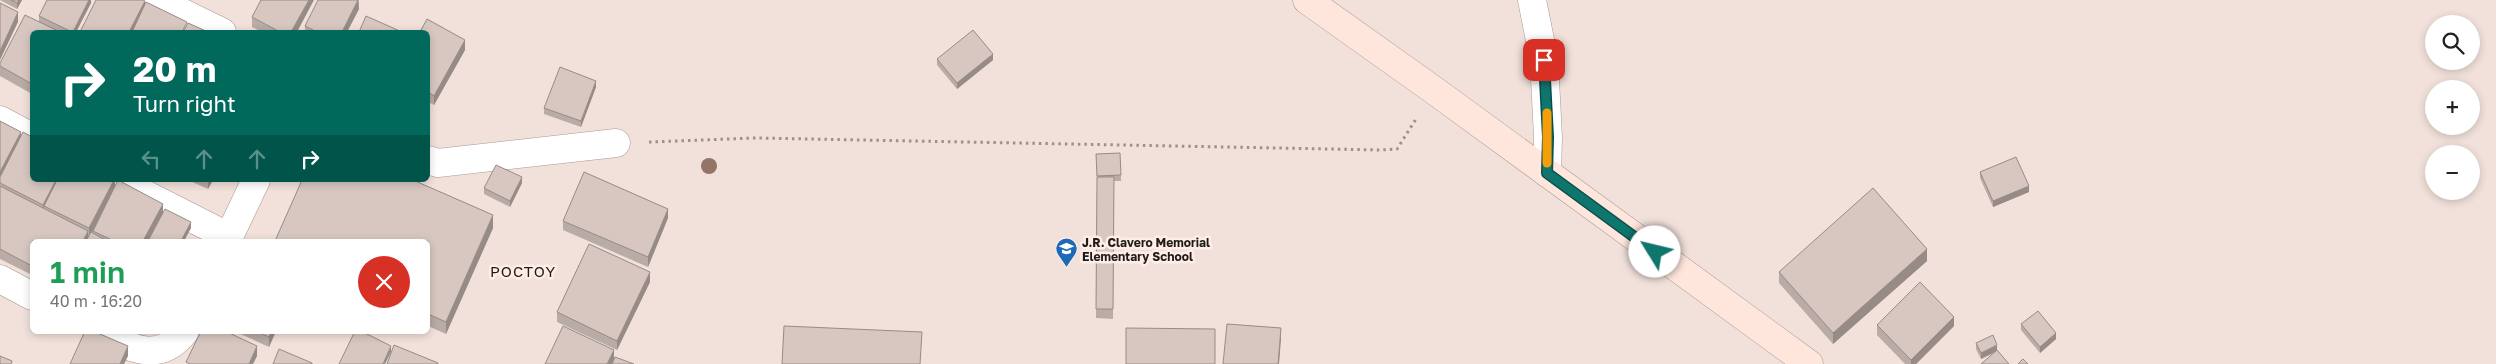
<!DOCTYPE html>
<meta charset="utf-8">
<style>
body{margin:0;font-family:"Golos Text",sans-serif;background:#f6f6f6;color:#202124;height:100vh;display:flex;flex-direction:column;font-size:19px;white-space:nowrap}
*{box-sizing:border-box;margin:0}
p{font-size:16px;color:#757577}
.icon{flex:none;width:28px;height:28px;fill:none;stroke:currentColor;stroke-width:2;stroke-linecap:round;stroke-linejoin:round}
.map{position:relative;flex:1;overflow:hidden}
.side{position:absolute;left:30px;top:239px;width:400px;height:95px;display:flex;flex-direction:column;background:#fff;border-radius:8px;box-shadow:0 2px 8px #0003}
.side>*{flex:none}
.top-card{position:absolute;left:30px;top:30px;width:400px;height:152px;border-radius:8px;box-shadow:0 2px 8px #0003;background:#00695c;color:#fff;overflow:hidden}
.tools{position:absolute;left:2425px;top:15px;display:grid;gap:10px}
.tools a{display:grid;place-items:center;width:55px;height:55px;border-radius:50%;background:#fff;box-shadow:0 2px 8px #0003;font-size:25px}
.pin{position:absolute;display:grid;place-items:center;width:42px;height:42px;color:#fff;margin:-21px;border-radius:10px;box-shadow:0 2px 8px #0006}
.me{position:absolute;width:55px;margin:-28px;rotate:306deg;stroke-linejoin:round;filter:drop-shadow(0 0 4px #0008)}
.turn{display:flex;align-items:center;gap:18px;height:105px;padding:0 20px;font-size:22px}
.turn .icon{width:65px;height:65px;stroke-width:2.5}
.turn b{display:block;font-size:35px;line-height:42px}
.lanes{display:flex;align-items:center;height:48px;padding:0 20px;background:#0003;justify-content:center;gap:25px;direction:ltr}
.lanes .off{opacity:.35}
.round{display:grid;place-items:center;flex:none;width:52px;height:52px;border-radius:26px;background:#f6f6f6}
.head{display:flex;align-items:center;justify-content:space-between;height:85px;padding:0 20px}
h1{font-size:30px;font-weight:600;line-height:38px;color:#1e9e55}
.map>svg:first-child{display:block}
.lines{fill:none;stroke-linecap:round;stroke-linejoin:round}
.street-casing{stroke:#a99993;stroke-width:29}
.secondary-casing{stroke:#a99993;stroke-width:29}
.path{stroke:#9c918b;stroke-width:3;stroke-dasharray:2.5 4;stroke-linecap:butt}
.street{stroke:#fff;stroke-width:28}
.secondary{stroke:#ffe6dc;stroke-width:28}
.tree{fill:#937466}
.wall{fill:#b9aba5}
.shaded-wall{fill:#968b86}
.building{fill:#d7c7c0;stroke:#968b86}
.route-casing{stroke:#0a4d48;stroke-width:12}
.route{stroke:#0f766e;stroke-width:9}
.slow{stroke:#f59e0b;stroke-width:9}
.labels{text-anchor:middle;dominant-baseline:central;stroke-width:5;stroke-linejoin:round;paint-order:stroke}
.poi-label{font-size:12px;font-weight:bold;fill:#211c19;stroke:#feeee7;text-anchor:start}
.quarter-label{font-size:15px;letter-spacing:1px;fill:#211c19;stroke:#feeee7}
</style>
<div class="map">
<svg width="2496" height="364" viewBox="0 0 2496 364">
<rect width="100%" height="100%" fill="#f1e1da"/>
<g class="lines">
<defs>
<path id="street" d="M 156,0 L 222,32
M 1532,0 L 1544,60 L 1548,137 L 1547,173
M 0,120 L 32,137
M 428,160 L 438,163 L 616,143
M 117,180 L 229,237
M 227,241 L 256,180
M 0,279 L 32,296
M 97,331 C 130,349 160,364 185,331"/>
<path id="secondary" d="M 1307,0 L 1435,91 L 1809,364"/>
</defs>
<use href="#street" class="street-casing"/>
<use href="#secondary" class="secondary-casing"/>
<path class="path" d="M 649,142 L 756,138 L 1380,150 L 1397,149 L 1416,119"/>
<use href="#street" class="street"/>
<use href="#secondary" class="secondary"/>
</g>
<circle class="tree" cx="709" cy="166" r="8"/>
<path class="wall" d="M 0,0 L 22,0 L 17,9 Z
M 91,0 L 91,3 L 76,32 L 32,32 L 32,94 L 0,76 L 0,63 L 39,22 L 39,16 Z
M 359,0 L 359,9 L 347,32 L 305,32 L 305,26 Z
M 252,17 L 297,32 L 262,32 L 252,27 Z
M 428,32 L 465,50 L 434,105 L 428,102 Z
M 937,59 L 993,60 L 957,89 L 937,65 Z
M 596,87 L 581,127 L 544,114 L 544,108 Z
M 0,121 L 21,137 L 32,180 L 115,180 L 115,187 L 191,228 L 184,241 L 32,241 L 32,275 L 0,259 Z
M 1096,154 L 1121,175 L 1121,181 L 1114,181 L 1113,319 L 1096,318 L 1097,182 Z
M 1980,172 L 2029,192 L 1993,207 L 1980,178 Z
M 188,180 L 213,180 L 208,189 Z
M 522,183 L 510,207 L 484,194 L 484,188 Z
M 668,218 L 648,267 L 563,230 L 563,221 Z
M 493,228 L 446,334 L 428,326 L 428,241 Z
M 1927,261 L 1833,344 L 1779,283 L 1779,272 Z
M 650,282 L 617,350 L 557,322 L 557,312 Z
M 2021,324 L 2056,339 L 2040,353 L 2021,330 Z
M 1877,325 L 1954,326 L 1916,364 L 1905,364 L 1877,335 Z
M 234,331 L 276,331 L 269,347 Z
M 1976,343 L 1993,353 L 1981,359 L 1976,349 Z"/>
<path class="shaded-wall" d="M 19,0 L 22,0 L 17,9 L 17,3 Z
M 89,0 L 91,0 L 91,3 L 76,32 L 73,32 Z
M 309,0 L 314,0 L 297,32 L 291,32 Z
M 358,0 L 359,9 L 347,32 L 342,32 Z
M 145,1 L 145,11 L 134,32 L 129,32 Z
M 18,12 L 18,22 L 0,60 L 0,51 Z
M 465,40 L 465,50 L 434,105 L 434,96 Z
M 993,54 L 993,60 L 957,89 L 957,83 Z
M 596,81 L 596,87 L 581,127 L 581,121 Z
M 21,132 L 21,141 L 0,182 L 0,172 Z
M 522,177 L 522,183 L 510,207 L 510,201 Z
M 56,180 L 61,180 L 44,206 L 44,212 L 43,215 L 43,205 Z
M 114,180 L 115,180 L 115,189 L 89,238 L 89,228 Z
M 208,180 L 213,180 L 208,189 Z
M 2029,186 L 2029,192 L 1993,207 L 1993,201 Z
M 163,204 L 163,213 L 148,241 L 143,241 Z
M 668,209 L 668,218 L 648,267 L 648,257 Z
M 493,215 L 493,228 L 446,334 L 446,322 Z
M 191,222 L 191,228 L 184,241 L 181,241 Z
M 88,231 L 88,241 L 83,241 Z
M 1927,249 L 1927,261 L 1833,344 L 1833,333 Z
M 650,272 L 650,282 L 617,350 L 617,341 Z
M 1954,317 L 1954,326 L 1916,364 L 1911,364 L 1911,360 Z
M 1281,328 L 1281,339 L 1279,364 L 1278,364 Z
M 272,331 L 276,331 L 269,347 L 269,337 Z
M 2056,333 L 2056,339 L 2040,353 L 2040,347 Z
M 1997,345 L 1997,351 L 1981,359 L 1981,353 Z
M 128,346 L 128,356 L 124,364 L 120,364 Z
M 257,346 L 257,356 L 253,364 L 249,364 Z
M 391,346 L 391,352 L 385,364 L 383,364 Z
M 614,350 L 614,360 L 612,364 L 607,364 Z"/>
<path class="building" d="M 11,0 L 19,0 L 17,3 Z
M 47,0 L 89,0 L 73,32 L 72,32 L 39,16 Z
M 96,0 L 143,0 L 145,1 L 129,32 L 80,32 Z
M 261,0 L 309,0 L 291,32 L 280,32 L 252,17 Z
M 318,0 L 358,0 L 342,32 L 317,32 L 305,26 Z
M 146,2 L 187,22 L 182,32 L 132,32 Z
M 0,3 L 18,12 L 0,51 Z
M 25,15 L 60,32 L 32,32 L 32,84 L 0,66 L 0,63 Z
M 366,16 L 402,32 L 359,32 Z
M 427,19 L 465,40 L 434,96 L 428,92 L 428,32 L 420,32 Z
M 188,23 L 208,32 L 183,32 Z
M 973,30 L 993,54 L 957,83 L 937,59 Z
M 560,67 L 596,81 L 581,121 L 544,108 Z
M 0,121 L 21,132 L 0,172 Z
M 23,132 L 32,137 L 32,180 L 56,180 L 43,205 L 0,183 L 0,177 Z
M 1120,153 L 1121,175 L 1097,176 L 1096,154 Z
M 2016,157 L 2029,186 L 1993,201 L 1980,172 Z
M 496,165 L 522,177 L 510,201 L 484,188 Z
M 584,172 L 668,209 L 648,257 L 563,221 Z
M 1097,177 L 1114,177 L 1113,309 L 1096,309 Z
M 57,180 L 114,180 L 89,228 L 44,206 Z
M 118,180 L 163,204 L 143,241 L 114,241 L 93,231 Z
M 302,180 L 413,180 L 493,215 L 446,322 L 428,314 L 428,241 L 275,241 Z
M 0,186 L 88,231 L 83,241 L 32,241 L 32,266 L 0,249 Z
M 1873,188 L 1927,249 L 1833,333 L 1779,272 Z
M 165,209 L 191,222 L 181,241 L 148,241 Z
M 91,232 L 107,241 L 86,241 Z
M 589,244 L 650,272 L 617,341 L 557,312 Z
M 1920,282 L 1954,317 L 1911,360 L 1877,325 Z
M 2038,311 L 2056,333 L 2040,347 L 2021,324 Z
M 1227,324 L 1281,328 L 1278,364 L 1223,364 Z
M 563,326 L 614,350 L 607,364 L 545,364 Z
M 784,326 L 922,332 L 920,364 L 782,364 Z
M 1126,328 L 1215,329 L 1215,364 L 1126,364 Z
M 85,331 L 93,331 L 128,346 L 120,364 L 70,364 Z
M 201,331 L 225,331 L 257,346 L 249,364 L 190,364 L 186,362 Z
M 256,331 L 272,331 L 269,337 Z
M 355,331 L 361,331 L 391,346 L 383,364 L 339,364 Z
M 1993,335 L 1997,345 L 1981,353 L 1976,343 Z
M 394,345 L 438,363 L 438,364 L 387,364 Z
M 279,349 L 312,363 L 312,364 L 273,364 Z
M 1997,350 L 2009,364 L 1981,364 Z
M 0,356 L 12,361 L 11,364 L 0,364 Z
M 615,357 L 634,364 L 612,364 Z
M 2023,359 L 2028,364 L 2018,364 Z"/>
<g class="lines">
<defs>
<path id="route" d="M 1544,60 L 1548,137 L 1547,173 L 1655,252"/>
</defs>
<use href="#route" class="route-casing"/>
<use href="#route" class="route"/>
<path class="slow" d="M 1547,113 L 1547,163"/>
</g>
<defs>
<symbol id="school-pin" viewBox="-11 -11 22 30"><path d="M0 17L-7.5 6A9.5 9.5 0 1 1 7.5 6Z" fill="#1d69b8" stroke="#feeee7"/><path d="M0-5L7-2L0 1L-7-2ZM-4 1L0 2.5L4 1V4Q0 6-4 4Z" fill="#fff"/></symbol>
</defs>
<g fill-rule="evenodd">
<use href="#school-pin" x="1054" y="236" width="25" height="34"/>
</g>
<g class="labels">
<g class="poi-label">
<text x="1082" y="242">J.R. Clavero Memorial<tspan x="1082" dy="14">Elementary School</tspan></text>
</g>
<g class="quarter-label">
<text x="523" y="271">POCTOY</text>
</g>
</g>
</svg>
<div class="tools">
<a><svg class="icon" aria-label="search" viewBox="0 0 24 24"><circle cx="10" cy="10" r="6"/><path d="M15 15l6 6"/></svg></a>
<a>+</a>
<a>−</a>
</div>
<div class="pin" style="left:1544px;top:60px;background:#d93025"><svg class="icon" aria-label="arrive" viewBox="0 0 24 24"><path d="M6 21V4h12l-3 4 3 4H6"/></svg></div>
<svg class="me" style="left:1655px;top:252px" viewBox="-20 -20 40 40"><circle r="19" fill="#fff"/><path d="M0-13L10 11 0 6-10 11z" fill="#0f766e"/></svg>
<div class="top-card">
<div class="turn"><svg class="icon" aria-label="right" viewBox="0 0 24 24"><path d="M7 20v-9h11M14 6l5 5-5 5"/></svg><div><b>20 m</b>Turn right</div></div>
<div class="lanes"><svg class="icon off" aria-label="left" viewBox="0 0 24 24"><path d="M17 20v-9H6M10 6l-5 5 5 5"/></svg><svg class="icon off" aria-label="ahead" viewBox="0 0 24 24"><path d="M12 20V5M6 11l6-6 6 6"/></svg><svg class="icon off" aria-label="ahead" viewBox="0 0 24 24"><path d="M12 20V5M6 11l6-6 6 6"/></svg><svg class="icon" aria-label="right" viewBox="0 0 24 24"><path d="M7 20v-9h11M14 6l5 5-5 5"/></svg></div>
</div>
<section class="side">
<div class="head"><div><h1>1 min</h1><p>40 m · 16:20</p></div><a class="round" style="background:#d93025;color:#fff"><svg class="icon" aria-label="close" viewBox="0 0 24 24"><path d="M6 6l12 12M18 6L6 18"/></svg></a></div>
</section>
</div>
